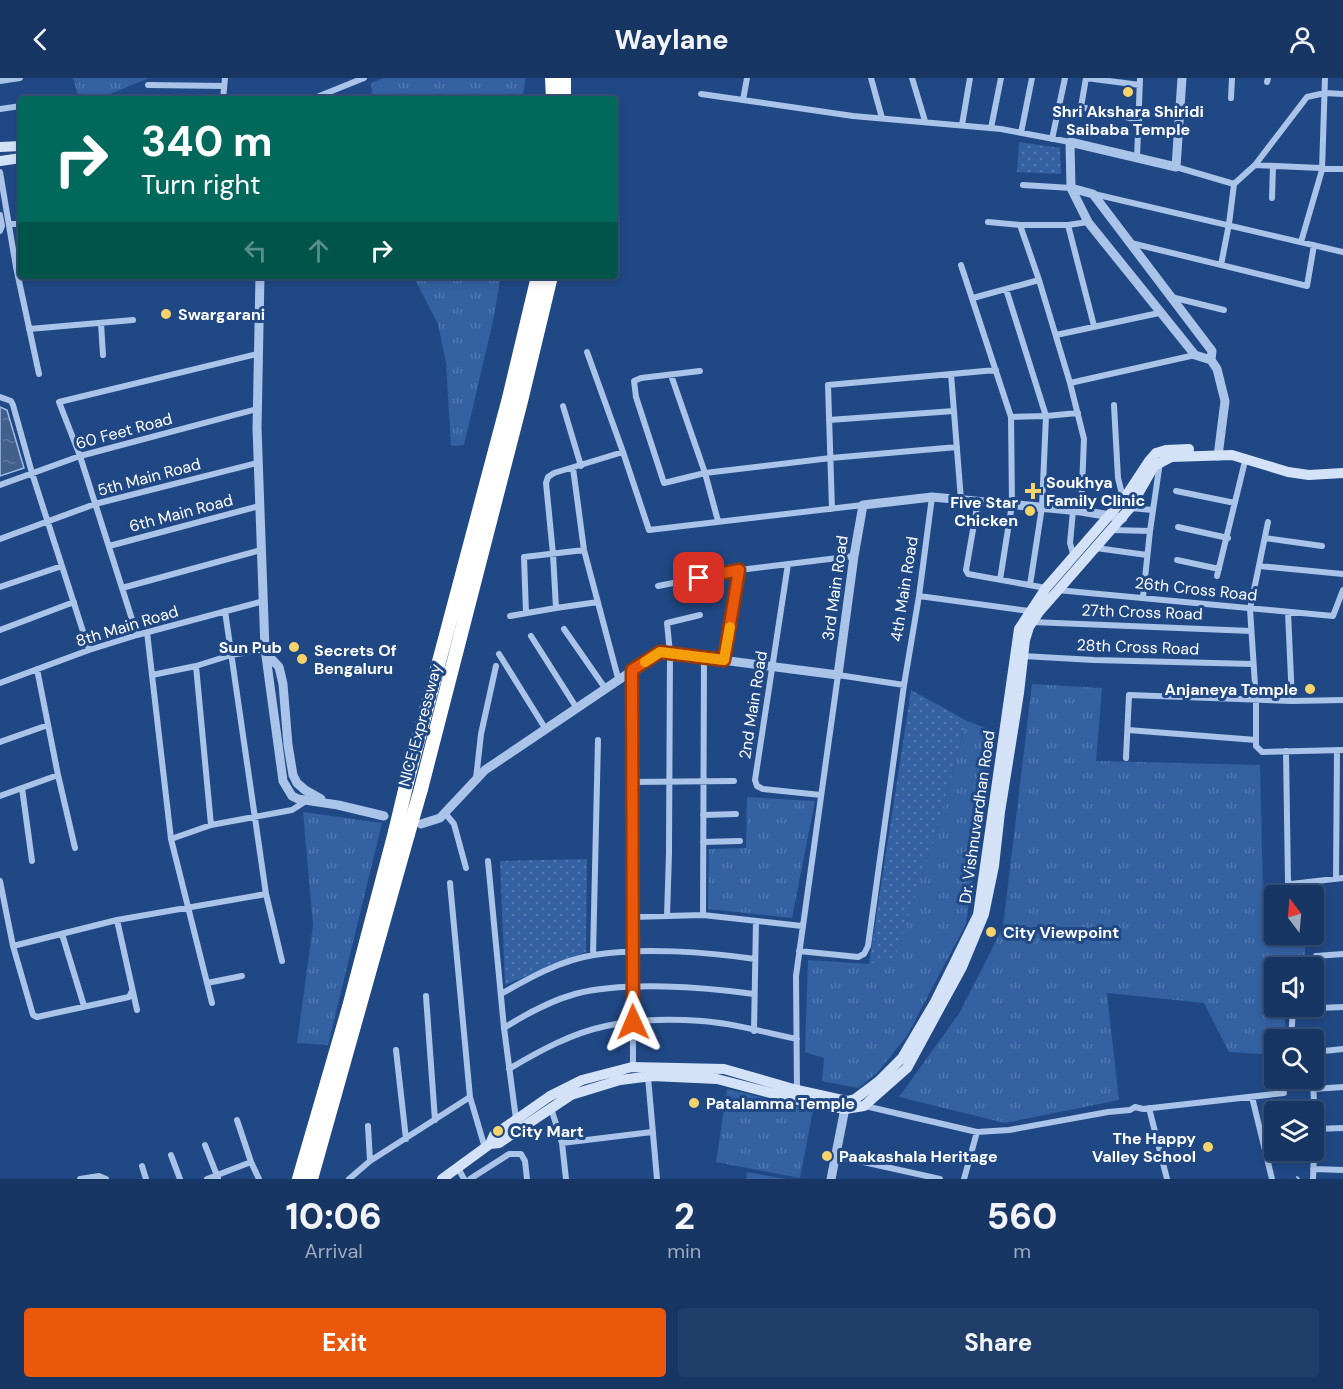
<!DOCTYPE html>
<style>
body{margin:0;font-family:"DM Sans",sans-serif;background:#213e6a;color:#f1f3f6;height:100vh;display:flex;flex-direction:column;font-size:22px;white-space:nowrap}
*{box-sizing:border-box;margin:0}
p{font-size:20px;color:#9fabbf}
.icon{flex:none;width:33px;height:33px;fill:none;stroke:currentColor;stroke-width:2;stroke-linecap:round;stroke-linejoin:round}
.map{position:relative;height:1101px;overflow:hidden}
.details{display:flex;flex-direction:column;background:#183664;flex:1}
.details>*{flex:none}
.banner{position:absolute;left:18px;top:18px;width:600px;height:183px;border-radius:6px;box-shadow:0 3px 9px #0003,0 0 0 2px #365078;background:#00695c;color:#fff;overflow:hidden}
.needle{width:39px;rotate:344deg}
.fabs{position:absolute;left:1264px;top:807px;display:grid;gap:12px}
.fabs a{display:grid;place-items:center;width:60px;height:60px;border-radius:6px;background:#183664;box-shadow:0 3px 9px #0003,0 0 0 2px #365078;font-size:30px}
.pin{position:absolute;display:grid;place-items:center;width:51px;height:51px;color:#fff;margin:-26px;border-radius:12px;box-shadow:0 3px 9px #0006}
.me{position:absolute;width:66px;margin:-33px;rotate:359deg;stroke-linejoin:round;filter:drop-shadow(0 0 4px #0008)}
.turn{display:flex;align-items:center;gap:21px;height:126px;padding:0 24px;font-size:27px}
.turn .icon{width:78px;height:78px;stroke-width:2.5}
.turn b{display:block;font-size:42px;line-height:51px}
.lanes{display:flex;align-items:center;height:57px;padding:0 24px;background:#0003;justify-content:center;gap:30px;direction:ltr}
.lanes .off{opacity:.35}
.eta{display:flex;justify-content:space-evenly;align-items:center;height:102px;text-align:center}
.eta b{font-size:36px;font-weight:800;line-height:42px}
.button{display:flex;gap:12px;margin-top:auto;padding:12px 24px}
.button a{flex:1;height:69px;border-radius:6px;background:#ea580c;color:#fff;font-size:24px;font-weight:800;line-height:69px;text-align:center}
.button a+a{background:#213e6a;color:#f1f3f6}
header{display:flex;justify-content:space-between;align-items:center;height:78px;padding:0 24px;background:#183664;font-size:27px;font-weight:800}
.map>svg:first-child{display:block}
.grass{fill:url(#grass-tufts)}
.park{fill:url(#park-dots)}
.pitch{fill:#3461a2}
.water{fill:url(#water-ripples);stroke:#9dbdeb;stroke-width:1.5}
.lines{fill:none;stroke-linecap:round;stroke-linejoin:round}
.stream{stroke:#9dbdeb;stroke-width:2}
.minor{stroke:#a9c3e9;stroke-width:6}
.tertiary{stroke:#a9c3e9;stroke-width:9}
.secondary{stroke:#d4e2f7;stroke-width:10}
.motorway{stroke:#fff;stroke-width:14}
.motorway-bridge{stroke:#fff;stroke-width:14}
.route-casing{stroke:#983908;stroke-width:15}
.route{stroke:#ea580c;stroke-width:10}
.slow{stroke:#f59e0b;stroke-width:10}
.poi-dot{fill:#f6d46a;stroke:#204885;stroke-width:2}
.labels{text-anchor:middle;dominant-baseline:central;stroke-width:6;stroke-linejoin:round;paint-order:stroke}
.poi-label{font-size:16px;font-weight:bold;fill:#fff;stroke:#204885;text-anchor:start}
.street-label{font-size:16px;fill:#fff;stroke:#204885}
</style>
<header><svg class="icon" aria-label="back" viewBox="0 0 24 24"><path d="M15 5l-7 7 7 7"/></svg>Waylane<svg class="icon" aria-label="person" viewBox="0 0 24 24"><circle cx="12" cy="8" r="4"/><path d="M4 21q1-7 8-7t8 7"/></svg></header>
<div class="map">
<svg width="1343" height="1101" viewBox="0 0 1343 1101">
<defs>
<pattern id="grass-tufts" width="24" height="20" patternUnits="userSpaceOnUse" patternTransform="scale(1.5)"><rect width="24" height="20" fill="#3461a2"/><path d="M3 7l-1-3M5 7V3M7 7l1-3M15 17l-1-3M17 17v-4M19 17l1-3" fill="none" stroke="#5279b0"/></pattern>
<pattern id="park-dots" width="8" height="8" patternUnits="userSpaceOnUse" patternTransform="scale(1.5)"><rect width="8" height="8" fill="#3461a2"/><path d="M2 2h.1M6 6h.1" fill="none" stroke="#5279b0" stroke-width="1.8" stroke-linecap="round"/></pattern>
<pattern id="water-ripples" width="26" height="14" patternUnits="userSpaceOnUse" patternTransform="scale(1.5)"><rect width="26" height="14" fill="#435f8b"/><path d="M2 4q2-2 4 0t4 0M15 11q2-2 4 0t4 0" fill="none" stroke="#5f779c"/></pattern>
</defs>
<rect width="100%" height="100%" fill="#204885"/>
<path class="grass" d="M 73,0 L 149,0 L 98,21 L 79,21 Z
M 384,0 L 525,0 L 523,21 L 373,21 L 371,5 Z
M 413,198 L 501,198 L 493,243 L 464,367 L 451,368 L 446,285 L 438,246 Z
M 1032,606 L 1102,610 L 1096,683 L 1260,687 L 1263,814 L 1304,813 L 1304,817 L 1275,818 L 1275,856 L 1305,857 L 1305,889 L 1275,890 L 1275,928 L 1283,929 L 1287,961 L 1275,962 L 1275,977 L 1229,974 L 1204,925 L 1107,915 L 1119,1022 L 1005,1045 L 899,1019 L 960,934 L 1003,849 Z
M 967,643 L 994,653 L 966,846 L 907,958 L 877,995 L 858,1010 L 822,1003 L 824,980 L 805,974 L 808,882 L 869,886 L 894,881 L 935,758 Z
M 747,719 L 815,723 L 792,840 L 708,831 L 709,771 L 746,770 Z
M 303,734 L 382,745 L 328,967 L 297,965 L 313,847 Z
M 727,1011 L 813,1032 L 800,1100 L 716,1084 Z"/>
<path class="park" d="M 1019,64 L 1060,70 L 1061,96 L 1017,94 Z
M 911,612 L 967,643 L 935,758 L 894,882 L 869,886 Z
M 587,781 L 586,874 L 505,907 L 500,783 Z"/>
<path class="pitch" d="M 747,1094 L 786,1101 L 746,1101 Z"/>
<path class="water" d="M 0,329 L 7,332 L 24,390 L 0,398 Z"/>
<g class="lines">
<path class="stream" d="M 1297,1099 L 1299,1101"/>
<path class="minor" d="M 747,0 L 743,22 L 853,38 L 1001,51 L 1070,64
M 871,0 L 882,40
M 912,0 L 925,43
M 1086,0 L 1081,29 L 1139,42
M 1086,0 L 1140,7
M 0,3 L 20,0
M 1267,4 L 1268,0
M 148,7 L 224,8
M 701,16 L 743,22
M 1231,20 L 1232,0
M 223,21 L 225,0
M 312,21 L 364,0
M 0,31 L 21,28
M 962,47 L 970,0
M 991,50 L 1001,0
M 1021,55 L 1032,0
M 1052,61 L 1065,0
M 1137,80 L 1140,0
M 1255,87 L 1343,91
M 1176,89 L 1234,106 L 1255,87 L 1307,19 L 1325,15 L 1343,16
M 0,94 L 16,189
M 1023,107 L 1071,110
M 1094,116 L 1343,174
M 1272,120 L 1273,88
M 0,137 L 2,148 L 0,153
M 988,144 L 1020,147
M 1088,144 L 1068,147 L 1020,147 L 1039,202 L 1070,305 L 1195,277
M 9,146 L 21,146
M 1068,147 L 1094,248
M 1301,164 L 1322,92 L 1325,0
M 1131,165 L 1307,208 L 1314,167
M 961,187 L 1011,339 L 1012,426 L 1000,502
M 1221,187 L 1229,146 L 1234,106
M 21,189 L 16,189 L 39,296
M 1006,211 L 1046,338 L 1042,429 L 1030,507
M 1171,219 L 1224,232
M 973,220 L 1039,202
M 101,245 L 103,277
M 29,251 L 133,242
M 1056,257 L 1159,235
M 587,274 L 623,374
M 951,296 L 961,422
M 671,297 L 705,395 L 664,405 L 636,319 L 634,303 L 641,300 L 700,293
M 1070,305 L 1084,361 L 1081,433
M 0,319 L 11,323 L 13,327 L 32,395 L 89,572
M 1114,327 L 1118,400 L 1121,412 L 1126,418
M 563,328 L 581,388
M 1011,339 L 1046,338 L 1078,335
M 829,342 L 954,333
M 573,390 L 584,472 L 618,600
M 0,407 L 80,378 L 257,331
M 1176,413 L 1235,425
M 978,423 L 966,492 L 968,496 L 1046,510
M 1130,430 L 1153,432
M 832,431 L 828,307 L 996,292
M 1073,433 L 1070,465 L 1074,479
M 718,443 L 705,395 L 831,380 L 957,369
M 1268,444 L 1250,531 L 1256,622 L 1256,668 L 1262,674 L 1343,672
M 1178,449 L 1228,460
M 1112,452 L 1150,453
M 1265,460 L 1322,468
M 0,461 L 95,426 L 257,385
M 109,468 L 259,428
M 1096,470 L 1147,477
M 1177,482 L 1219,491
M 788,486 L 755,702 L 757,708 L 763,711 L 821,717
M 1259,488 L 1343,496
M 1217,498 L 1245,383
M 658,508 L 739,492 L 854,478
M 0,509 L 62,488
M 122,510 L 261,472
M 1057,512 L 1333,538 L 1343,512
M 919,518 L 1029,533
M 1143,519 L 1150,453 L 1160,384
M 598,524 L 556,530 L 553,476 L 546,405 L 548,399 L 554,395 L 623,374 L 649,452 L 863,427
M 225,533 L 266,816 L 282,883
M 1288,534 L 1292,623
M 526,535 L 524,479 L 584,472
M 510,538 L 556,530
M 1032,544 L 1251,553
M 564,551 L 605,610
M 0,552 L 74,524
M 147,554 L 171,761 L 211,747
M 137,557 L 80,378 L 59,324 L 257,276
M 531,558 L 576,629
M 499,576 L 545,650
M 1023,578 L 1094,582 L 1253,586
M 724,582 L 739,492
M 196,588 L 231,577 L 265,571
M 632,592 L 633,991
M 152,597 L 196,588 L 211,747 L 292,732 L 306,723
M 0,605 L 89,572 L 137,557 L 264,523
M 1128,652 L 1256,662
M 0,664 L 48,647
M 1286,673 L 1288,804 L 1291,806 L 1343,800
M 1126,680 L 1129,617 L 1292,623 L 1343,622
M 58,697 L 75,770
M 476,701 L 481,656 L 496,588
M 632,704 L 734,703
M 22,710 L 32,783
M 0,718 L 58,697 L 37,591
M 445,735 L 454,746 L 466,790
M 703,737 L 736,736
M 171,761 L 212,925
M 703,764 L 740,763
M 488,783 L 504,950 L 516,1041
M 1336,801 L 1337,672
M 0,803 L 13,868 L 117,842 L 266,816
M 450,805 L 470,1019
M 703,837 L 704,579
M 667,838 L 669,776 L 670,575 L 667,545 L 700,537
M 632,839 L 703,837 L 802,848
M 117,842 L 137,932
M 62,856 L 84,928
M 13,868 L 33,937 L 37,939 L 129,919 L 132,913
M 799,873 L 858,879 L 864,876 L 868,868 L 904,607 L 919,518 L 932,419
M 593,877 L 598,662
M 1316,878 L 1343,876
M 207,905 L 242,898
M 501,916 C 529,900 561,882 594,877 C 642,869 707,874 755,881
M 426,918 L 435,1042
M 504,950 C 526,936 550,923 575,916 C 625,903 703,909 754,916
M 754,953 L 756,843
M 1291,962 L 1293,931 L 1343,929
M 396,972 L 406,1061
M 1314,974 L 1343,971
M 1314,988 L 1315,974
M 509,991 C 539,973 572,955 606,948 C 636,941 671,941 702,943 C 734,945 766,955 797,961
M 648,999 L 657,1101
M 1313,1011 L 1343,1009
M 797,1012 L 796,898 L 838,597 L 904,607
M 1252,1019 L 1272,1101
M 865,1028 L 977,1054 L 1009,1052 L 1108,1034 L 1130,1032 L 1135,1029 L 1143,1031 L 1284,1015
M 551,1030 L 562,1065 L 566,1101
M 1149,1030 L 1167,1101
M 237,1042 L 251,1084 L 259,1101
M 368,1048 L 370,1083 L 470,1019 L 485,1070
M 1315,1051 L 1343,1050
M 562,1065 L 652,1054
M 205,1067 L 218,1100
M 171,1077 L 180,1101
M 836,1078 L 940,1101
M 142,1088 L 146,1101
M 458,1090 L 464,1101
M 1313,1091 L 1343,1092
M 80,1101 L 99,1098 L 106,1101
M 207,1101 L 251,1084
M 349,1101 L 370,1083
M 470,1101 L 509,1076 L 521,1076 L 525,1083 L 527,1101
M 964,1101 L 977,1054
M 1313,1101 L 1315,1051 L 1313,1000"/>
<path class="tertiary" d="M 1182,0 L 1176,89 L 1070,64 L 1071,110 L 1088,144 L 1195,277 L 1211,282
M 1071,110 L 1093,116 L 1212,273 L 1211,282 L 1217,291 L 1225,323 L 1218,378
M 260,198 L 257,350 L 265,571 L 283,703 L 292,718 L 298,721 L 338,727 L 384,738
M 268,577 L 279,589 L 283,606 L 288,667 L 293,697 L 297,705 L 305,712 L 321,721
M 421,746 L 440,740 L 485,692 L 660,574 L 838,597 L 854,478 L 863,427 L 932,419 L 1081,433 L 1123,440
M 831,1101 L 846,1025"/>
<path class="secondary" d="M 0,69 L 21,68
M 0,83 L 21,80
M 490,1066 L 494,1057 L 550,1018 L 582,1002 L 632,989 L 724,991 L 797,1012 L 847,1023 L 855,1021 L 879,1003 L 902,980 L 935,924 L 978,837 L 1019,551 L 1046,510 L 1126,418 L 1149,383 L 1156,375 L 1166,372 L 1189,371
M 442,1101 L 490,1066 L 499,1065 L 571,1017 L 620,1002 L 652,998 L 717,1001 L 809,1025 L 845,1031 L 864,1028 L 907,990 L 962,889 L 984,836 L 994,788 L 1000,734 L 1019,615 L 1025,562 L 1029,549 L 1039,534 L 1130,430 L 1154,388 L 1171,379 L 1232,377 L 1288,394 L 1309,397 L 1343,395"/>
<path class="motorway" d="M 552,0 L 553,21
M 564,0 L 564,21
M 407,704 L 509,320 L 538,198
M 421,711 L 521,323 L 551,198
M 299,1101 L 349,929 L 395,754
M 311,1101 L 408,756"/>
<path class="motorway-bridge" d="M 395,754 L 407,704
M 408,756 L 421,711"/>
</g>
<g class="lines">
<defs>
<path id="route" d="M 633,944 L 632,592 L 660,574 L 724,582 L 739,492 L 699,500"/>
</defs>
<use href="#route" class="route-casing"/>
<use href="#route" class="route"/>
<path class="slow" d="M 645,584 L 660,574 L 724,582 L 730,549"/>
</g>
<g class="poi-dot">
<circle cx="1128" cy="14" r="6"/>
<circle cx="166" cy="236" r="6"/>
<path d="M1030 404h6v6h6v6h-6v6h-6v-6h-6v-6h6z"/>
<circle cx="1030" cy="433" r="6"/>
<circle cx="294" cy="569" r="6"/>
<circle cx="302" cy="581" r="6"/>
<circle cx="1310" cy="611" r="6"/>
<circle cx="991" cy="854" r="6"/>
<circle cx="694" cy="1025" r="6"/>
<circle cx="498" cy="1053" r="6"/>
<circle cx="1208" cy="1069" r="6"/>
<circle cx="827" cy="1078" r="6"/>
</g>
<g class="labels">
<g class="poi-label">
<text x="1128" y="33" text-anchor="middle">Shri Akshara Shiridi<tspan x="1128" dy="18">Saibaba Temple</tspan></text>
<text x="178" y="236">Swargarani</text>
<text x="1046" y="404">Soukhya<tspan x="1046" dy="18">Family Clinic</tspan></text>
<text x="1018" y="424" text-anchor="end">Five Star<tspan x="1018" dy="18">Chicken</tspan></text>
<text x="282" y="569" text-anchor="end">Sun Pub</text>
<text x="314" y="572">Secrets Of<tspan x="314" dy="18">Bengaluru</tspan></text>
<text x="1298" y="611" text-anchor="end">Anjaneya Temple</text>
<text x="1003" y="854">City Viewpoint</text>
<text x="706" y="1025">Patalamma Temple</text>
<text x="510" y="1053">City Mart</text>
<text x="1196" y="1060" text-anchor="end">The Happy<tspan x="1196" dy="18">Valley School</tspan></text>
<text x="839" y="1078">Paakashala Heritage</text>
</g>
<g class="street-label">
<text transform="translate(124 353) rotate(-15)">60 Feet Road</text>
<text transform="translate(149 399) rotate(-15)">5th Main Road</text>
<text transform="translate(181 435) rotate(-15)">6th Main Road</text>
<text transform="translate(835 510) rotate(-82)">3rd Main Road</text>
<text transform="translate(904 511) rotate(-81)">4th Main Road</text>
<text transform="translate(1196 511) rotate(6)">26th Cross Road</text>
<text transform="translate(1142 534) rotate(2)">27th Cross Road</text>
<text transform="translate(127 548) rotate(-17)">8th Main Road</text>
<text transform="translate(1138 569) rotate(2)">28th Cross Road</text>
<text transform="translate(753 627) rotate(-81)">2nd Main Road</text>
<text transform="translate(420 647) rotate(-75)">NICE Expressway</text>
<text transform="translate(977 739) rotate(-82)">Dr. Vishnuvardhan Road</text>
</g>
</g>
</svg>
<div class="fabs">
<a><svg class="needle" viewBox="-14 -14 28 28"><path d="M0-13l5 13h-10z" fill="#e53935"/><path d="M0 13l5-13h-10z" fill="#9fabbf"/></svg></a>
<a><svg class="icon" aria-label="sound" viewBox="0 0 24 24"><path d="M4 9h4l5-4v14l-5-4H4zM17 9q2 3 0 6"/></svg></a>
<a><svg class="icon" aria-label="search" viewBox="0 0 24 24"><circle cx="10" cy="10" r="6"/><path d="M15 15l6 6"/></svg></a>
<a><svg class="icon" aria-label="layers" viewBox="0 0 24 24"><path d="M12 4l9 5-9 5-9-5zM3 14l9 5 9-5"/></svg></a>
</div>
<div class="pin" style="left:699px;top:500px;background:#d93025"><svg class="icon" aria-label="arrive" viewBox="0 0 24 24"><path d="M6 21V4h12l-3 4 3 4H6"/></svg></div>
<svg class="me" style="left:633px;top:944px" viewBox="-20 -20 40 40"><path d="M0-17L14 15 0 8-14 15z" fill="#ea580c" stroke="#fff" stroke-width="4"/></svg>
<div class="banner">
<div class="turn"><svg class="icon" aria-label="right" viewBox="0 0 24 24"><path d="M7 20v-9h11M14 6l5 5-5 5"/></svg><div><b>340 m</b>Turn right</div></div>
<div class="lanes"><svg class="icon off" aria-label="left" viewBox="0 0 24 24"><path d="M17 20v-9H6M10 6l-5 5 5 5"/></svg><svg class="icon off" aria-label="ahead" viewBox="0 0 24 24"><path d="M12 20V5M6 11l6-6 6 6"/></svg><svg class="icon" aria-label="right" viewBox="0 0 24 24"><path d="M7 20v-9h11M14 6l5 5-5 5"/></svg></div>
</div>
</div>
<section class="details">
<div class="eta">
<div><b>10:06</b><p>Arrival</p></div>
<div><b>2</b><p>min</p></div>
<div><b>560</b><p>m</p></div>
</div>
<div class="button"><a>Exit</a><a>Share</a></div>
</section>
